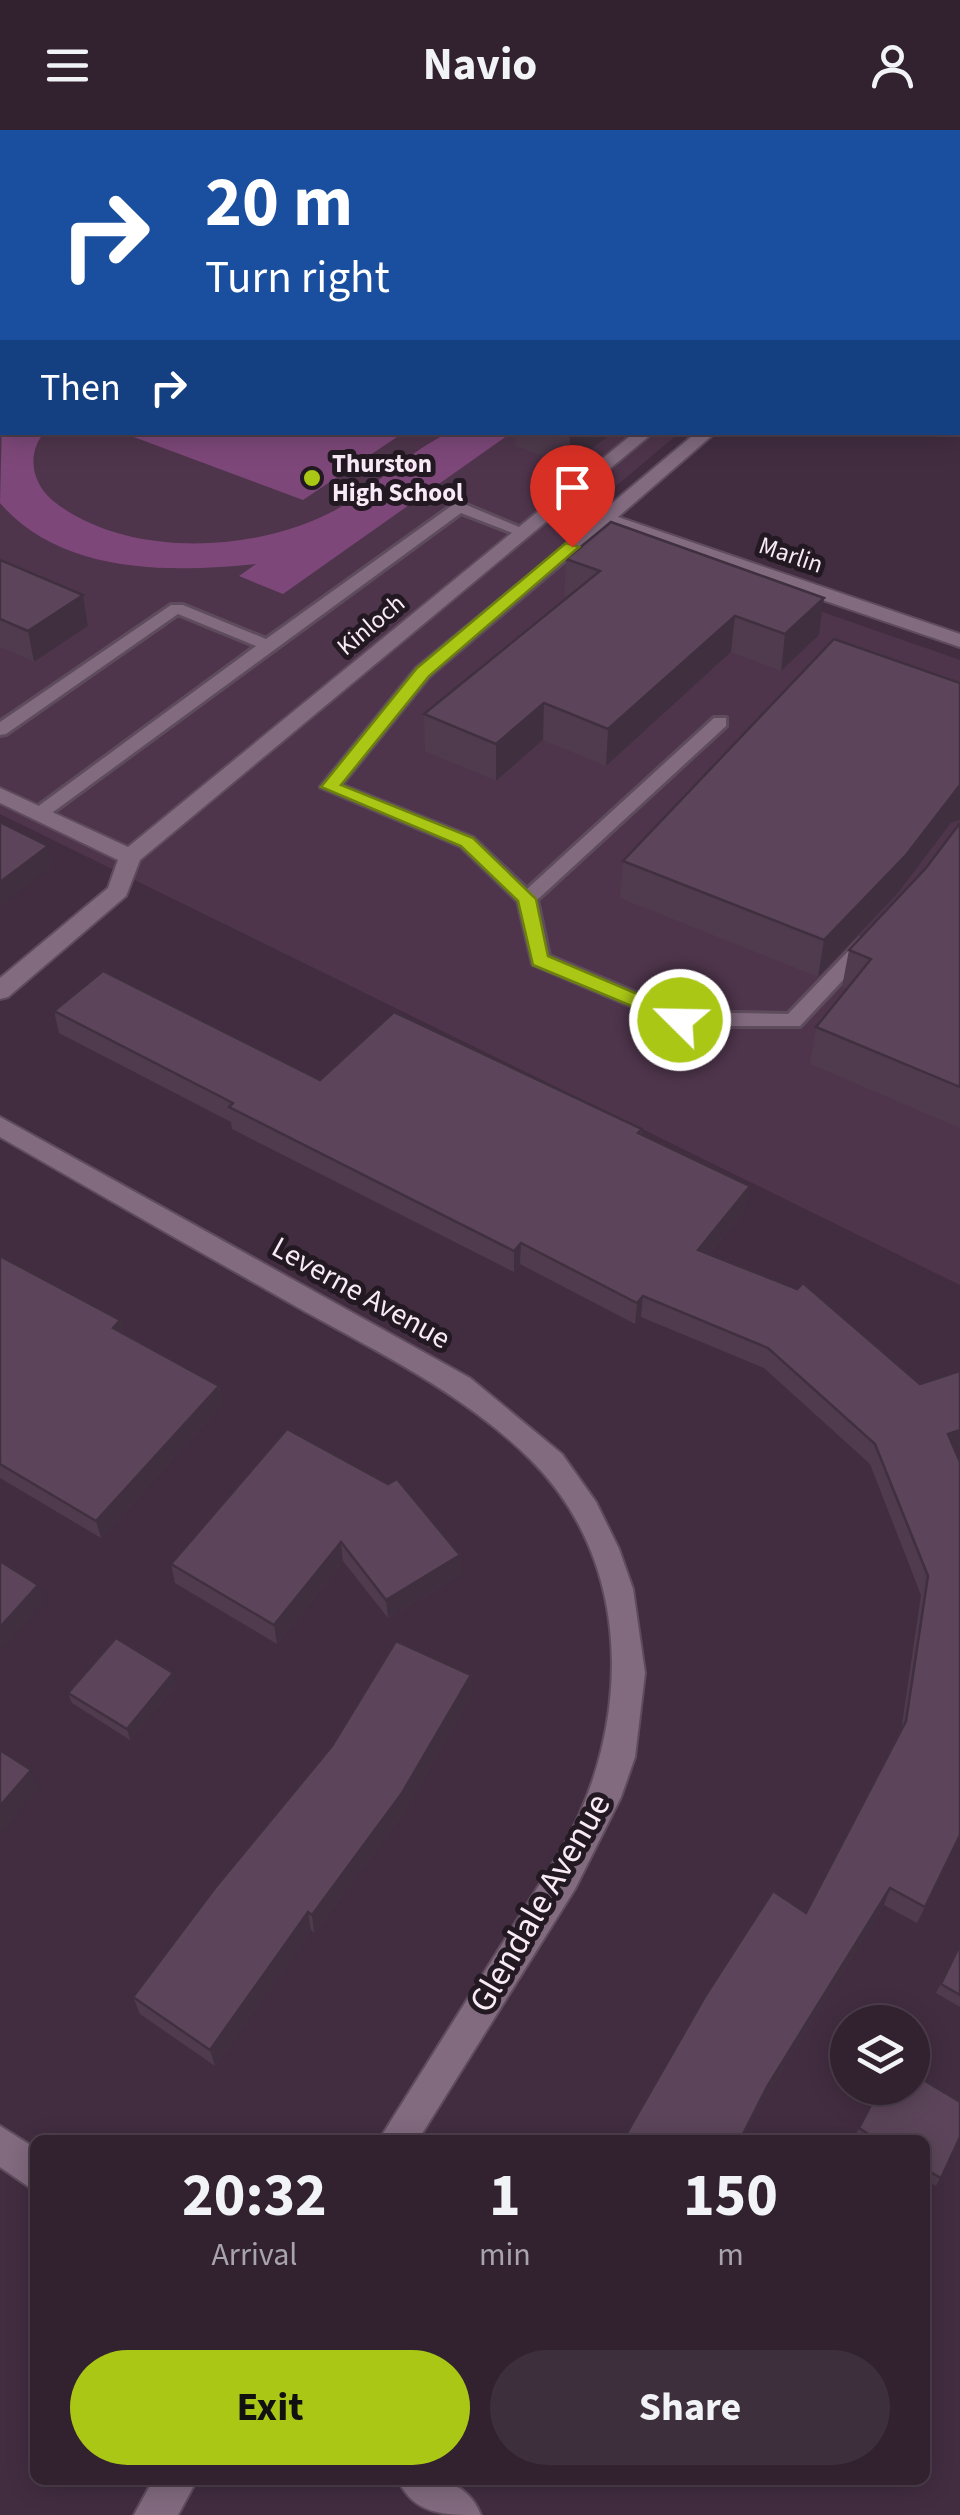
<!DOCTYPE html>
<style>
body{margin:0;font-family:"Source Sans 3",sans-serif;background:#3d2f3c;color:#f1f3f6;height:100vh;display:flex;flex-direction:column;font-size:38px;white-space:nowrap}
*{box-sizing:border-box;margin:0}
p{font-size:32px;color:#a8a4ab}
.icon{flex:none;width:55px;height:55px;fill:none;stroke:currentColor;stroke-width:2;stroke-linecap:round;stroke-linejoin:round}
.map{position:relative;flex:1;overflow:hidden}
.drawer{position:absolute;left:30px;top:2005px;width:900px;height:350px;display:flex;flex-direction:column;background:#322230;border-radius:15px;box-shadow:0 5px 25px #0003,0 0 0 2px #4d3f4c}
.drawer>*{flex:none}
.hud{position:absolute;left:0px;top:0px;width:960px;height:305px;box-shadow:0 5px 25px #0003,0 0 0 2px #4d3f4c;background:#1a4fa0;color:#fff;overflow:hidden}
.buttons{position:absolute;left:830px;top:1875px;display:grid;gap:20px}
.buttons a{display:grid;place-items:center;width:100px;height:100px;border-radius:50%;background:#322230;box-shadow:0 5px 25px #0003,0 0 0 2px #4d3f4c;font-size:50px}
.pin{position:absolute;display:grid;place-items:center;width:85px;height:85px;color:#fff;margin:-102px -42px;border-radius:50% 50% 50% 0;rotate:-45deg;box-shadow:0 0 10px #0007}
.pin .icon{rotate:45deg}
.me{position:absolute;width:110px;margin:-55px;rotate:293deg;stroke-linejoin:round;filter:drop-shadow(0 0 8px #0008)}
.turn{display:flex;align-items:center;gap:35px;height:210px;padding:0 40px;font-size:45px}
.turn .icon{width:130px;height:130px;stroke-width:2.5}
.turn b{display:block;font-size:70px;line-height:85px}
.then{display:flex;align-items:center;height:95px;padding:0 40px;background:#0003;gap:20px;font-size:38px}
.eta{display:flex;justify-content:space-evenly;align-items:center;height:170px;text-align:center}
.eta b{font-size:60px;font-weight:700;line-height:70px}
.cta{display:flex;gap:20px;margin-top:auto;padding:20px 40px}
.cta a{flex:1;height:115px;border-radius:60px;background:#aac716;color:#111;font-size:40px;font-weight:700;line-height:115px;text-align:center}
.cta a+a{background:#3d2f3c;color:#f1f3f6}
header{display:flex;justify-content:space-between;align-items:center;height:130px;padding:0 40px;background:#322230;font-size:45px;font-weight:700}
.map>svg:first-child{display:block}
.built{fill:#4f354c}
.green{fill:#7d4879}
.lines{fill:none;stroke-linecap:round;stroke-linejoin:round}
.service-casing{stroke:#5e4c5d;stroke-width:6}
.minor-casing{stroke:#5e4c5d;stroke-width:4}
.service{fill:#826a7f;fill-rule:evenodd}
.minor{fill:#826a7f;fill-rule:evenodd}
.wall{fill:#4f3b4d}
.shaded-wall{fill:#40303f}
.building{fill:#5c455a;stroke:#40303f;stroke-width:2.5}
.route{fill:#aac716;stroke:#6e810e;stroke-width:2.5}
.poi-dot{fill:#aac716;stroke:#231922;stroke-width:4}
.labels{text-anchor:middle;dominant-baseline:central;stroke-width:10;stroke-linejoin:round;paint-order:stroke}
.far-poi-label{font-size:25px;font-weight:bold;fill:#f8eaf6;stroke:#231922;text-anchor:start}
.far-street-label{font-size:25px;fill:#f8eaf6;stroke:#231922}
.street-label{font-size:30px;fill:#f8eaf6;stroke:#231922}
.near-street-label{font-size:35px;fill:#f8eaf6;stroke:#231922}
</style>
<header><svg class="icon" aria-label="menu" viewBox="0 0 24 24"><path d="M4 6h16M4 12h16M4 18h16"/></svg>Navio<svg class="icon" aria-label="person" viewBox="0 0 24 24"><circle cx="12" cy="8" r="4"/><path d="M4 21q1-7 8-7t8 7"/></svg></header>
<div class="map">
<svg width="960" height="2385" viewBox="0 0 960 2385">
<rect width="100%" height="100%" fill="#422d40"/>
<path class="built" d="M 0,0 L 505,2 L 2,2 L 2,302 L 679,303 L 571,394 L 960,530 L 960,1155 L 0,684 Z"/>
<path class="green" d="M 2,293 L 2,302 L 44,303 C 27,323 31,352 52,370 C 128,432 270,423 349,372 C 375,355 424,311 450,303 C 466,297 493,302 511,303 L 283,464 L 239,446 L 256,434 C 169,443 61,444 0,373 Z
M 123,303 L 403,302 L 403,303 L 303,370 Z"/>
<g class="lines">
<defs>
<path id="service" d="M 958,100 L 960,100 L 960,108 L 958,108 Z
M 960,186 L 960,195 L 958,196 L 958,187 Z
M 958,223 L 960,223 L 960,231 L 958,231 Z
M 454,374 L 464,374 L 531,402 L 518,405 L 461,383 L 45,688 L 33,688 L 33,680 L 256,516 L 178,484 L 6,604 L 0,605 L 0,592 L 171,475 L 183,475 L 266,509 Z
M 605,384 L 610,386 L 610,392 L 429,546 L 341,655 L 473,708 L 527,759 L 714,588 L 726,588 L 726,596 L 537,770 L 549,826 L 681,882 L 788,884 L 860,809 L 874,809 L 874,817 L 800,896 L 679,896 L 533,834 L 518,771 L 461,716 L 321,657 L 417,538 Z"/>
<path id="minor" d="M 558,0 L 580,0 L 581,2 L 560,2 Z
M 635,302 L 654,302 L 140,730 L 126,766 L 8,867 L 0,869 L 0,848 L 108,758 L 118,730 L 0,673 L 0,658 L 128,717 Z
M 697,302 L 716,302 L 618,387 L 960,504 L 960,517 L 598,393 L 598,385 Z
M 0,987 L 470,1248 L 562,1324 L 596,1372 L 619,1419 L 633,1459 L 645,1543 L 635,1627 L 621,1667 L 575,1759 L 418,2010 L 379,2010 L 563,1717 C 631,1596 635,1434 531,1330 C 463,1262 373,1220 290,1173 C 193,1118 97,1063 0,1007 Z
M 0,1996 L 35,2018 L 35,2061 L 0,2037 Z
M 153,2350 L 197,2350 L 178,2385 L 134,2385 Z
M 398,2350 C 434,2350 465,2346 481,2385 C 445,2385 414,2385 398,2350 Z"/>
</defs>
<use href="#service" class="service-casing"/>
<use href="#minor" class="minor-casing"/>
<use href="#service" class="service"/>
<use href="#minor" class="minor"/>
</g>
<path class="wall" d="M 693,0 L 864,0 L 860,2 L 702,2 Z
M 516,302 L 614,302 L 569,335 L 515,316 Z
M 566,429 L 819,505 L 781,541 L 731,522 L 606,636 L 543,610 L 496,651 L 425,621 L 424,584 L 569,467 L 564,465 Z
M 0,430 L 83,465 L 88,496 L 34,532 L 0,517 Z
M 960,553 L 960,690 L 951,693 L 898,763 L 818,847 L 620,768 L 623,731 Z
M 960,693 L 960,998 L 810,934 L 816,897 L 847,859 L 842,857 L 849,820 L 926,738 Z
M 54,881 L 320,950 L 642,999 L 642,1005 L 746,1078 L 709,1124 L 920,1254 L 960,1241 L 960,1318 L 955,1319 L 960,1332 L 960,1707 L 917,1793 L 884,1775 L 764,1969 L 806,1783 L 901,1601 L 921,1465 L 870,1334 L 764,1238 L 641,1187 L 635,1194 L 520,1134 L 514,1142 L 232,999 L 231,992 L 59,903 Z
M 0,1126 L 120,1190 L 123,1203 L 219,1256 L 222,1274 L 101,1408 L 0,1348 Z
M 287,1299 L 461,1445 L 388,1488 L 343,1431 L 277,1514 L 175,1453 L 171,1434 Z
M 471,1545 L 471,1565 L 404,1682 L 314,1803 L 311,1800 L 215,1936 L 140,1884 L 133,1867 Z
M 176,1554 L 130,1610 L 72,1573 L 68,1563 Z
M 960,1815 L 960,1877 L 936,1863 Z
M 912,1943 L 960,1972 L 960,2007 L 936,2056 L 925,2049 L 925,2010 L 861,2010 L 855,2006 L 880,1958 L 912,1958 Z"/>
<path class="shaded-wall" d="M 842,0 L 864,0 L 860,2 L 838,2 Z
M 573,302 L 614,302 L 569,335 L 570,305 Z
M 83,465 L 88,496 L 34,532 L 28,501 Z
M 824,468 L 819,505 L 781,541 L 785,504 Z
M 735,486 L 731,522 L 606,636 L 608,599 Z
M 544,573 L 543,610 L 496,651 L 496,614 Z
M 960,655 L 960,690 L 951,693 L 898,763 L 818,847 L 824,810 Z
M 48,716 L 52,736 L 0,776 L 0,752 Z
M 750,1056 L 746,1078 L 695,1141 L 698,1120 Z
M 521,1113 L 520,1134 L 514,1142 L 514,1121 Z
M 643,1166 L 641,1187 L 635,1194 L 637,1173 Z
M 120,1190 L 124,1208 L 113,1198 Z
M 219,1256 L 222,1274 L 101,1408 L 96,1391 Z
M 960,1300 L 960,1318 L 942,1324 L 948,1304 Z
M 341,1412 L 343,1431 L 277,1514 L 274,1495 Z
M 460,1425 L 461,1445 L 388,1488 L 386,1470 Z
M 38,1455 L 44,1472 L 0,1520 L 0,1497 Z
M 173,1543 L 176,1554 L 130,1610 L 127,1599 Z
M 471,1545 L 471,1565 L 404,1682 L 314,1803 L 312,1785 Z
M 31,1640 L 38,1659 L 0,1704 L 0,1676 Z
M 890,1758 L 884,1775 L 764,1969 L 742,2010 L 740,2010 L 768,1955 Z
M 308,1782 L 311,1800 L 215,1936 L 210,1920 Z"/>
<path class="building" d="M 756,0 L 842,0 L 838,2 L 766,2 Z
M 611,392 L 824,468 L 785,504 L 735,486 L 608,599 L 544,573 L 496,614 L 424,584 L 600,441 L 566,429 Z
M 0,430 L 83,465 L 28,501 L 0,489 Z
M 834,509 L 960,553 L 960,655 L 906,725 L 824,810 L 623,731 Z
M 0,692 L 48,716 L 0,752 Z
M 960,693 L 960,957 L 816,897 L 871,829 L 849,820 L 926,738 Z
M 103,841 L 320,950 L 394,882 L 642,999 L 638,1003 L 750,1056 L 698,1120 L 797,1159 L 803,1153 L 920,1254 L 960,1241 L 960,1300 L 948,1304 L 960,1332 L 960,1705 L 925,1777 L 890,1758 L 768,1955 L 740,2010 L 623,2010 L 706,1865 L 773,1761 L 806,1783 L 906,1591 L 928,1446 L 875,1314 L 768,1218 L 643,1166 L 637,1173 L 521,1113 L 514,1121 L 229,977 L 233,973 L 54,881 Z
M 0,1126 L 120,1190 L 113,1198 L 219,1256 L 96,1391 L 0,1334 Z
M 287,1299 L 388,1354 L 397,1349 L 460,1425 L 386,1470 L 341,1412 L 274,1495 L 171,1434 Z
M 0,1431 L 38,1455 L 0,1497 Z
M 116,1508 L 173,1543 L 127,1599 L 68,1563 Z
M 396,1511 L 471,1545 L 402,1663 L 312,1785 L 308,1782 L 210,1920 L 133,1867 L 215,1758 L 332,1616 Z
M 0,1620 L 31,1640 L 0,1676 Z
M 960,1815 L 960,1865 L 941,1854 Z
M 912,1943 L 960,1972 L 960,2007 L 941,2048 L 925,2039 L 925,2010 L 878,2010 L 859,1998 L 880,1958 L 912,1958 Z"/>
<path class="route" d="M 566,413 L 579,417 L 429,546 L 341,655 L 473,708 L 536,769 L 548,826 L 687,885 L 687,894 L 680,896 L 533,835 L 518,771 L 461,716 L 321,657 L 417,538 Z"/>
<circle class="poi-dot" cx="312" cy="348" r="10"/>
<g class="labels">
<g class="far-poi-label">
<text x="332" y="334">Thurston<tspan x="332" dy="29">High School</tspan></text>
</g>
<g class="far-street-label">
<text transform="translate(791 425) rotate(19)">Marlin</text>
<text transform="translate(371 495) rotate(-40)">Kinloch</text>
</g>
<g class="street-label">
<text transform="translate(361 1163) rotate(29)">Leverne Avenue</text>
</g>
<g class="near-street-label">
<text transform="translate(540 1773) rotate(-60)">Glendale Avenue</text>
</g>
</g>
</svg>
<div class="buttons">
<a><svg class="icon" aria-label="layers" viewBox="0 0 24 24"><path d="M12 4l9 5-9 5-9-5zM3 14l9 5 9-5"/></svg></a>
</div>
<div class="pin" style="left:572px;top:417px;background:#d93025"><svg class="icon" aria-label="arrive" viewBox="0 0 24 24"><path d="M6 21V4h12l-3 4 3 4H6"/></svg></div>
<svg class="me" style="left:680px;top:890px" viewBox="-20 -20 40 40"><circle r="17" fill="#aac716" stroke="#fff" stroke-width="3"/><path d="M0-11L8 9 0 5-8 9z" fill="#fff"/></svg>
<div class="hud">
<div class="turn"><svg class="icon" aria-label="right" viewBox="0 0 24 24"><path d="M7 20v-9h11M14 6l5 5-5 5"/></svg><div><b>20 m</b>Turn right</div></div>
<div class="then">Then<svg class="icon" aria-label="right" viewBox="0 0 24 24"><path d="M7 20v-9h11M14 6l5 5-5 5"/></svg></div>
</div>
<section class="drawer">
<div class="eta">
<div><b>20:32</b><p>Arrival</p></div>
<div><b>1</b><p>min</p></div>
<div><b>150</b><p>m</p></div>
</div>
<div class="cta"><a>Exit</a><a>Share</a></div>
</section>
</div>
